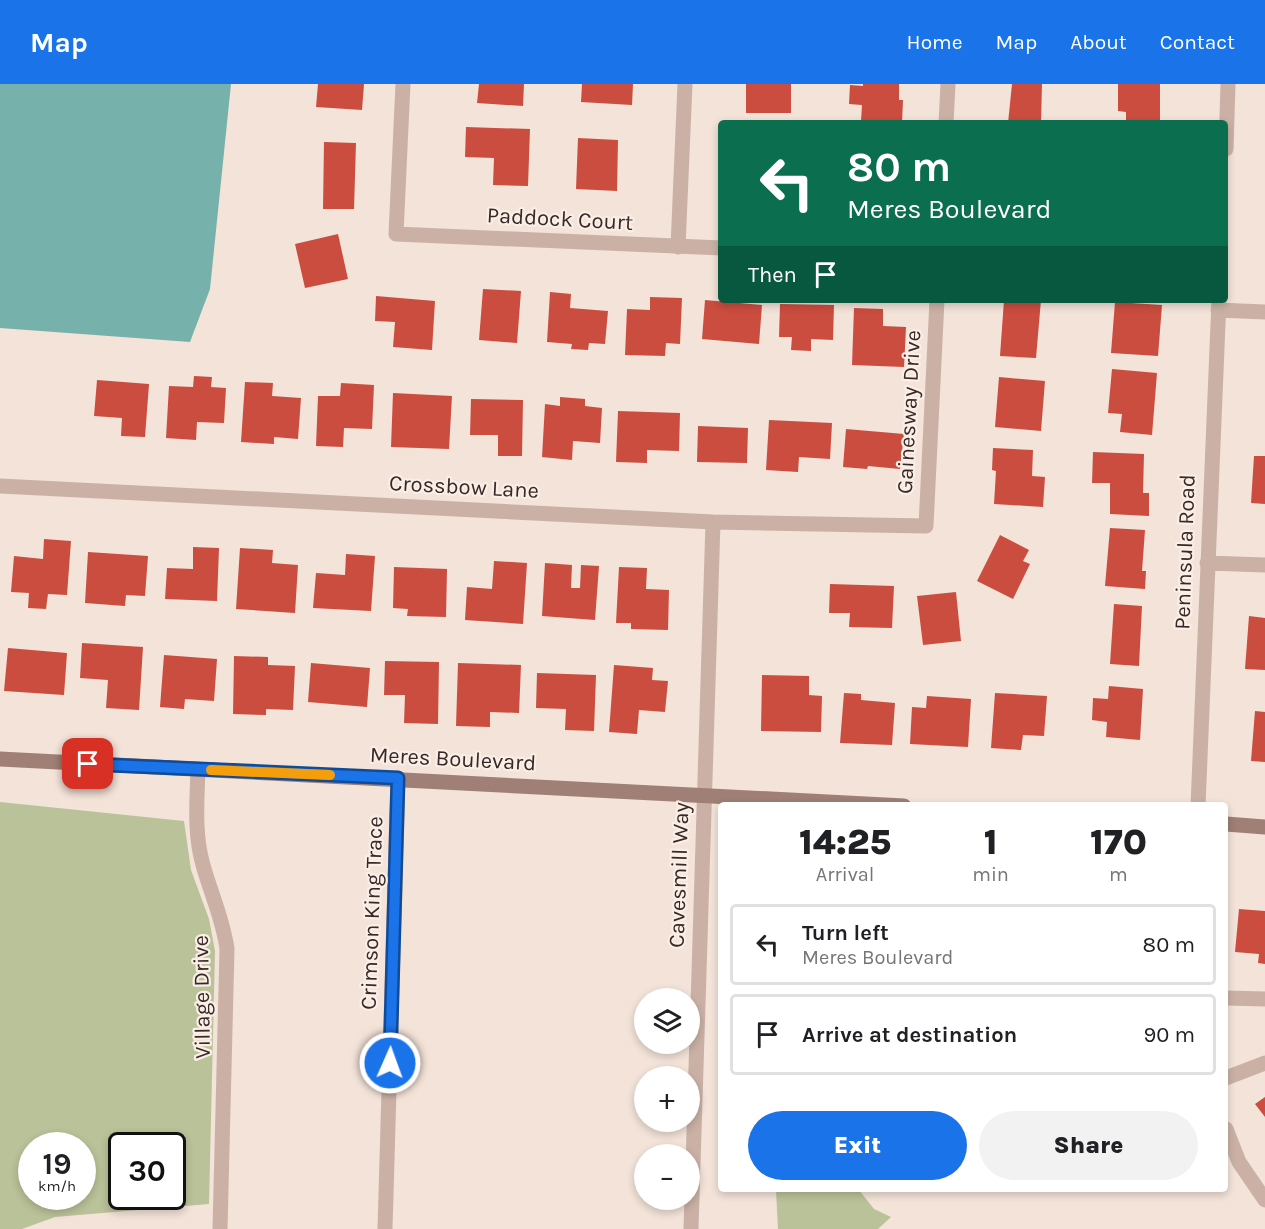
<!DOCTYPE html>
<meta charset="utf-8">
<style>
body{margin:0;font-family:Karla,sans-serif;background:#f2f2f2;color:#202124;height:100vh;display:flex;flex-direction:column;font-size:22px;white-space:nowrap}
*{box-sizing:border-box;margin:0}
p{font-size:20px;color:#757577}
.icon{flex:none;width:33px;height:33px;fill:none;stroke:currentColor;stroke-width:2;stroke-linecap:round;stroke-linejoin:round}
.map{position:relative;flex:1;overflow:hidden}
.panel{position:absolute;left:718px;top:718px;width:510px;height:390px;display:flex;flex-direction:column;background:#fff;border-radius:6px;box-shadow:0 3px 9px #0003}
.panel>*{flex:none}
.guide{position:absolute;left:718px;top:36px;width:510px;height:183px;border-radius:6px;box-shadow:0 3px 9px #0003;background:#0b6e4f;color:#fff;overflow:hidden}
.buttons{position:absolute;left:634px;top:904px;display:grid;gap:12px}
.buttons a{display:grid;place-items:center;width:66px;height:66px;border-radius:50%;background:#fff;box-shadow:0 3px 9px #0003;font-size:30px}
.speed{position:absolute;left:18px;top:1048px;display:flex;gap:12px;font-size:30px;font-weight:700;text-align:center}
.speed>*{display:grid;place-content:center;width:78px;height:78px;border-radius:50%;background:#fff;box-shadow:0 3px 9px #0003;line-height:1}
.speed small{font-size:15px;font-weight:400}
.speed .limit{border:3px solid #111;border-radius:9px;background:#fff;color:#111}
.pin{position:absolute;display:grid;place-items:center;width:51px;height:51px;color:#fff;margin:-26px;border-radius:12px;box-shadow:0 3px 9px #0006}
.me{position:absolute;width:66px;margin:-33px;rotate:2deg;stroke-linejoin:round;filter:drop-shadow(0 0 4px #0008)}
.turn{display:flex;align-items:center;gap:21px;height:126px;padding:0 30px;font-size:27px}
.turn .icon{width:78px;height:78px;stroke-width:2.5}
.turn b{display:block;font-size:42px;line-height:51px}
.then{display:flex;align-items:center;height:57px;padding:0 30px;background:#0003;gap:12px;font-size:22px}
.eta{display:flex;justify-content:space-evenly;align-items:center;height:102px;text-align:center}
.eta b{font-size:36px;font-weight:800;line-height:42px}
.action{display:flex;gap:12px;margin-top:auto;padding:12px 30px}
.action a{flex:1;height:69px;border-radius:36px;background:#1a73e8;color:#fff;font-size:24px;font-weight:800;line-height:69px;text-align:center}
.action a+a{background:#f2f2f2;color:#202124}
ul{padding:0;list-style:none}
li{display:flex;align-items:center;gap:18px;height:81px;margin:0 12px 9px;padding:0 18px;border:3px solid #e0e0e0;border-radius:6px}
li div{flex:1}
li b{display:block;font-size:22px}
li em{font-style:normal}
header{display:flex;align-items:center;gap:36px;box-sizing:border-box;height:84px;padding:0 30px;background:#1a73e8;color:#fff}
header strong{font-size:28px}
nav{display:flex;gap:33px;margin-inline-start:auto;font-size:21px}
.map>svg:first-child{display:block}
.green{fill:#bac299;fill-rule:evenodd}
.water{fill:#77b1ab}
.building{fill:#cb4d3f}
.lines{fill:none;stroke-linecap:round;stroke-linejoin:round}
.street{stroke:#cbb1a5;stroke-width:15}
.secondary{stroke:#9f7f76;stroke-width:15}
.route-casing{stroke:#114b97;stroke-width:15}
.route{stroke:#1a73e8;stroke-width:10}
.slow{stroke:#f59e0b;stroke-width:10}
.labels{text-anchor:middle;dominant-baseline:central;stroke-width:4.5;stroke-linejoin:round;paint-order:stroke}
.street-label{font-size:22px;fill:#362927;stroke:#faeee6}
</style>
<header>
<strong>Map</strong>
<nav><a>Home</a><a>Map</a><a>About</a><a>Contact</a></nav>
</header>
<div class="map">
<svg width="1265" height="1145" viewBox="0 0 1265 1145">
<rect width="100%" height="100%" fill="#f3e3d9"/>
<path class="green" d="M 0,718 L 184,737 L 191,786 L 209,835 L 215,867 L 209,1120 L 55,1133 L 22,1145 L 0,1145 ZM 32,1062 L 82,1062 L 82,1113 L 32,1113 ZM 122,1062 L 172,1062 L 172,1113 L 122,1113 Z
M 776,1106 L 859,1106 L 874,1125 L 891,1133 L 878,1145 L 778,1145 Z"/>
<path class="water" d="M 0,0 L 231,0 L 210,205 L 190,258 L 0,244 Z"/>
<path class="building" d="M 318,0 L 364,0 L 362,26 L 316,23 Z
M 479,0 L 524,0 L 523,22 L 477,19 Z
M 582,0 L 633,0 L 632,21 L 581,18 Z
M 746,0 L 791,0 L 791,29 L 746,29 Z
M 863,0 L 899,0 L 899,16 L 903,16 L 902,39 L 861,37 L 862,21 L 849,20 L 850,1 L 863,2 Z
M 1012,0 L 1042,0 L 1041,39 L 1008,39 Z
M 1118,0 L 1160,0 L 1160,39 L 1126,39 L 1126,28 L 1118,27 Z
M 466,43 L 530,45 L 528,102 L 493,101 L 494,74 L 465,73 Z
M 578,54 L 618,56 L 617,107 L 576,105 Z
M 324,58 L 356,59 L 354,125 L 323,125 Z
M 338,150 L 348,195 L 305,204 L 295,160 Z
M 483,205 L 521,207 L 517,259 L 479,256 Z
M 550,208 L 571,210 L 570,224 L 608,227 L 605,260 L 589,259 L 588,266 L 571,265 L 572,260 L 547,258 Z
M 376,212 L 435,217 L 432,266 L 393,263 L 395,238 L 375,237 Z
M 650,213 L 682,214 L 680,260 L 666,259 L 665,272 L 625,271 L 627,225 L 650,226 Z
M 705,216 L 762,221 L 759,260 L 702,255 Z
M 1004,216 L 1041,216 L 1036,274 L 1000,272 Z
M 1115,218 L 1162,221 L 1158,272 L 1111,269 Z
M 780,220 L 834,221 L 833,256 L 811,255 L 811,267 L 791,266 L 792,253 L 779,253 Z
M 854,224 L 883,225 L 883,242 L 906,243 L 904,283 L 852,281 Z
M 1112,285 L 1157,289 L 1152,351 L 1120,348 L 1122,330 L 1108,329 Z
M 194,292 L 212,293 L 211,303 L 226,304 L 224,339 L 197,338 L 196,356 L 166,354 L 169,302 L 193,303 Z
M 999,293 L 1045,297 L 1041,347 L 995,343 Z
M 97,296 L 149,300 L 145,353 L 121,352 L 122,334 L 94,332 Z
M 245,298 L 273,299 L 272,312 L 301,314 L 298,355 L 274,353 L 274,360 L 241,358 Z
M 341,299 L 374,301 L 372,345 L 344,344 L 343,363 L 316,362 L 318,312 L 340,312 Z
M 393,309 L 452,312 L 449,365 L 391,363 Z
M 560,313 L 585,315 L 585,322 L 602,324 L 600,359 L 573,357 L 572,376 L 542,373 L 545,320 L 560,322 Z
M 471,315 L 523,316 L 522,372 L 498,372 L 498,351 L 470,351 Z
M 618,327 L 680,329 L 679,367 L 647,366 L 647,379 L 616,378 Z
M 769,336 L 832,339 L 830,375 L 799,373 L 798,388 L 766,386 Z
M 698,342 L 748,344 L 747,379 L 697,378 Z
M 846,345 L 904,350 L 900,385 L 868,382 L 867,385 L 843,383 Z
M 993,364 L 1033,366 L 1032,392 L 1045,393 L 1043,423 L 994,420 L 996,387 L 992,386 Z
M 1093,368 L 1144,370 L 1143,409 L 1149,409 L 1149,432 L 1110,430 L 1110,399 L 1092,399 Z
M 1254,372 L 1265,372 L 1265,420 L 1251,419 Z
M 1110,444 L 1145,446 L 1142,487 L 1146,487 L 1145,505 L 1105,502 Z
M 1000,451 L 1029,466 L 1023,477 L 1030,480 L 1013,515 L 977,497 Z
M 44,455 L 71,457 L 67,511 L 48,510 L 46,525 L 28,524 L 29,509 L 11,508 L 14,472 L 43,475 Z
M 193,463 L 219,464 L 217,517 L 165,515 L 167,484 L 193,485 Z
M 240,464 L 273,466 L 272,479 L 298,481 L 295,529 L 236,525 Z
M 88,468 L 148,472 L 145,512 L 126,511 L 125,522 L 85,519 Z
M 346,470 L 375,472 L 371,527 L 313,524 L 316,489 L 345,491 Z
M 494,477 L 527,479 L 523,540 L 465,536 L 467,503 L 492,505 Z
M 545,479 L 572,481 L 571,504 L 580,504 L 581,481 L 599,482 L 595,536 L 542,532 Z
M 394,483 L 447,485 L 446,533 L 407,532 L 408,525 L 393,524 Z
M 619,483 L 647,484 L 646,505 L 669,506 L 668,546 L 631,545 L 631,539 L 616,539 Z
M 830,500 L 894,502 L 892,544 L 849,543 L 850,529 L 829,529 Z
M 956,508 L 961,557 L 923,561 L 917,512 Z
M 1114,520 L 1142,522 L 1139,582 L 1110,580 Z
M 1249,532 L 1265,534 L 1265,586 L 1245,585 Z
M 82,559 L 143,563 L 139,626 L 106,624 L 108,596 L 80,594 Z
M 8,564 L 67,569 L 64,611 L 4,607 Z
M 164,571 L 217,575 L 214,617 L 185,615 L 184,625 L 160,623 Z
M 234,572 L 268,573 L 268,581 L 295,582 L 293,626 L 266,625 L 266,631 L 233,630 Z
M 385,577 L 439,578 L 438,640 L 404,639 L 405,611 L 384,611 Z
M 311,579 L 370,584 L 367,623 L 308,618 Z
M 458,579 L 521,581 L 519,629 L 490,628 L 490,643 L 456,642 Z
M 614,581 L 653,584 L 652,596 L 668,597 L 665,628 L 639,626 L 637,650 L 609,648 Z
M 537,589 L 596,591 L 594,647 L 565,646 L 566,625 L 536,624 Z
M 762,591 L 809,592 L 809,611 L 822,612 L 821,648 L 761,647 Z
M 1109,602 L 1143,605 L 1140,656 L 1106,653 L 1107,638 L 1092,636 L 1093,614 L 1108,615 Z
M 844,609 L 861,610 L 861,616 L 895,619 L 892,661 L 840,659 Z
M 995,609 L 1047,612 L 1044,652 L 1023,651 L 1021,666 L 991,664 Z
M 927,612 L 971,615 L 968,663 L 910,660 L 912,623 L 926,624 Z
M 1255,627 L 1265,628 L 1265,678 L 1251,677 Z
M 1239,825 L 1265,827 L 1265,880 L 1258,879 L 1259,870 L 1235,868 Z
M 1265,1013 L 1265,1033 L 1255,1020 Z"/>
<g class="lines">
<path class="street" d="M 403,0 L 396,150 L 722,164
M 946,39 L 948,0
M 1226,65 L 1228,0
M 678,163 L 685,0
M 1218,226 L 1265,228
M 0,402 L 713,438 L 926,442 L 937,216
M 1207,479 L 1265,481
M 198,685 C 197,717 194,750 203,781 C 211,810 223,835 227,865 L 220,1145
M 1198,722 L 1219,216
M 1226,914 L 1265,915
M 1226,994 L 1265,979
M 1226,1045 L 1239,1078 L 1265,1116
M 385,1145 L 398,694
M 691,1145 L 713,438"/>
<path class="secondary" d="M 0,675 L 904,722
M 1226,740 L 1265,743"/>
</g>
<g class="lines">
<defs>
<path id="route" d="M 88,680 L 398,694 L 390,979"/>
</defs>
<use href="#route" class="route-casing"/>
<use href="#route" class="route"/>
<path class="slow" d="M 211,686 L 330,691"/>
</g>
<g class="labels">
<g class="street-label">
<text transform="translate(560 135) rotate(3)">Paddock Court</text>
<text transform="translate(909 328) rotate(-87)">Gainesway Drive</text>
<text transform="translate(464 403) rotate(3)">Crossbow Lane</text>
<text transform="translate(1185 468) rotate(-88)">Peninsula Road</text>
<text transform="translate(453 675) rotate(3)">Meres Boulevard</text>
<text transform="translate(679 791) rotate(-88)">Cavesmill Way</text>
<text transform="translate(372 829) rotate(-88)">Crimson King Trace</text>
<text transform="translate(202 913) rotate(-91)">Village Drive</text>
</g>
</g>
</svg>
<div class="buttons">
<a><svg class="icon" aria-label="layers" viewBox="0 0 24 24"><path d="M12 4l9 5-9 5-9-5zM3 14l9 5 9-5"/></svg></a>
<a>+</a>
<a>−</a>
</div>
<div class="speed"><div>19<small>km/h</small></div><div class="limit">30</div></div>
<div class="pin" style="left:88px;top:680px;background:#d93025"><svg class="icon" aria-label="arrive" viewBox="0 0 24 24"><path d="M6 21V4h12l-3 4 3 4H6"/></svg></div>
<svg class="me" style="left:390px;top:979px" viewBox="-20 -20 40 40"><circle r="17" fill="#1a73e8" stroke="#fff" stroke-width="3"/><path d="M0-11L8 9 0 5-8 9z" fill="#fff"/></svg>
<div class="guide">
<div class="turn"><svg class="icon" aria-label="left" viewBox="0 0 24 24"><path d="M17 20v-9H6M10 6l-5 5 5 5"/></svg><div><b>80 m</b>Meres Boulevard</div></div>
<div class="then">Then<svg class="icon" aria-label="arrive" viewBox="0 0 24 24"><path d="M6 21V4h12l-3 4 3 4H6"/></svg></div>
</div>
<section class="panel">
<div class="eta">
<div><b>14:25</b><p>Arrival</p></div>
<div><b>1</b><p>min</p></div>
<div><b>170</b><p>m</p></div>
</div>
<ul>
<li><svg class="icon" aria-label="left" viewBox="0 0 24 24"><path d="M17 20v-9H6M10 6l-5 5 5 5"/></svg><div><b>Turn left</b><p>Meres Boulevard</p></div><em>80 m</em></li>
<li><svg class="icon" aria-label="arrive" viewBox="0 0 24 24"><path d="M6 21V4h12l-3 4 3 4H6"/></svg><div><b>Arrive at destination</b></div><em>90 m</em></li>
</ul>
<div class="action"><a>Exit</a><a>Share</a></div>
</section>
</div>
